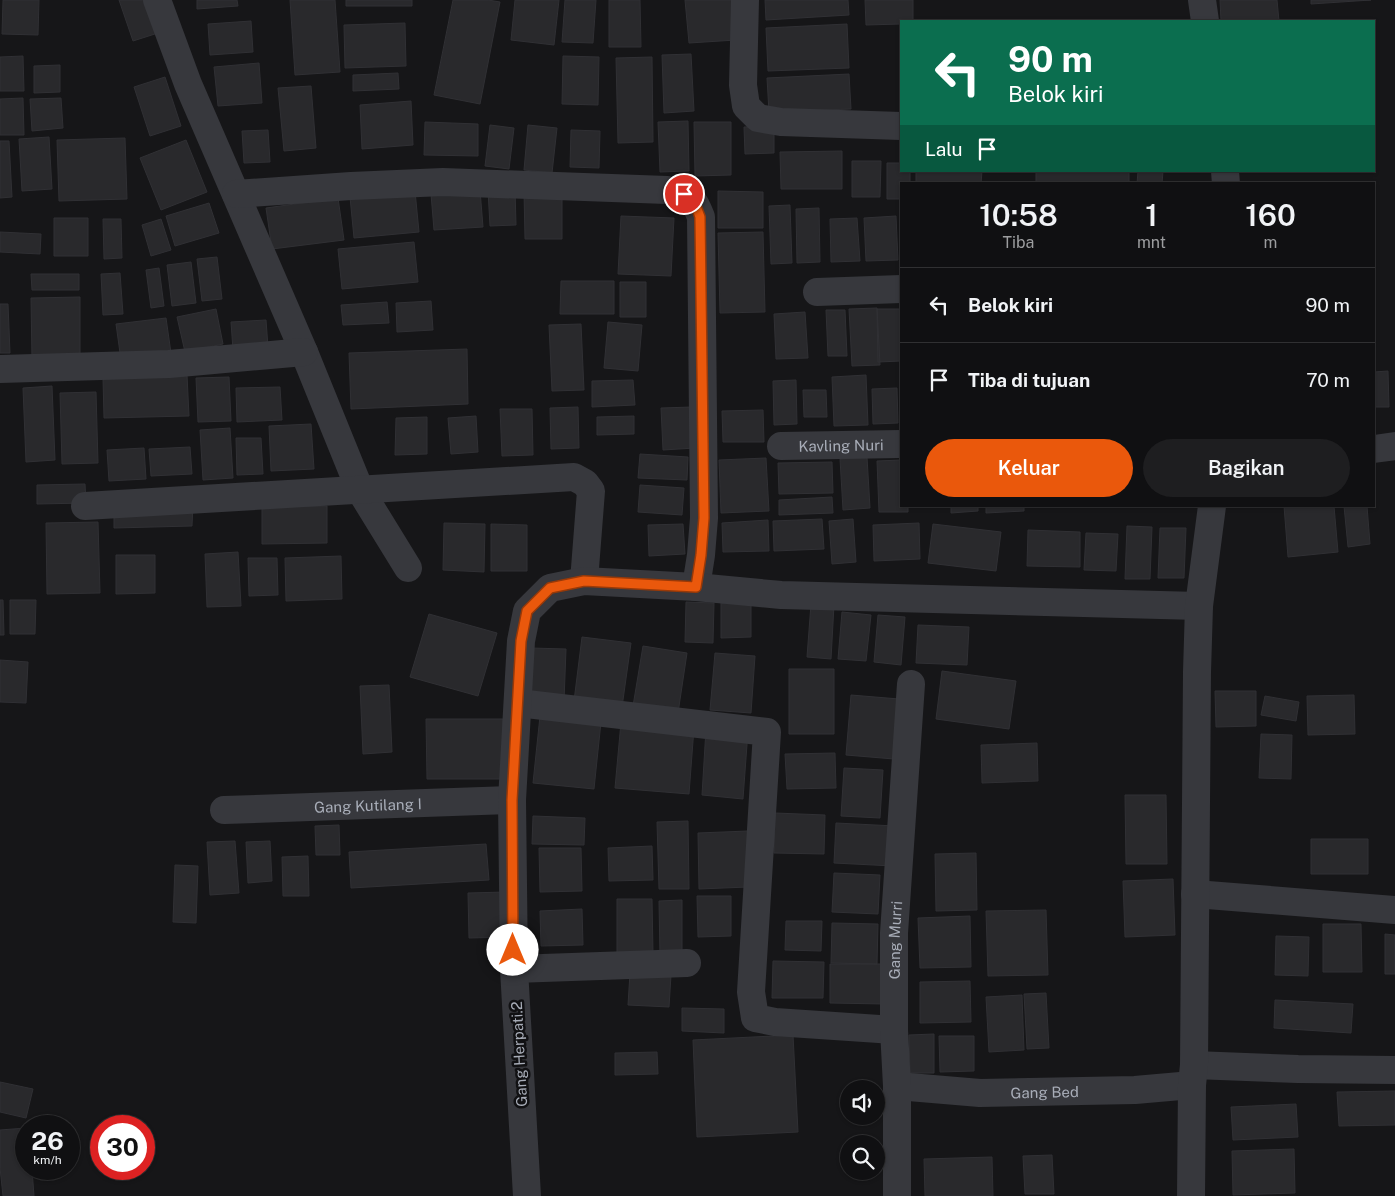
<!DOCTYPE html>
<html lang="id">
<style>
body{margin:0;font-family:"Public Sans",sans-serif;background:#1e1e20;color:#f1f3f6;height:100vh;display:flex;flex-direction:column;font-size:19px;white-space:nowrap}
*{box-sizing:border-box;margin:0}
p{font-size:16px;color:#9c9d9f}
.icon{flex:none;width:28px;height:28px;fill:none;stroke:currentColor;stroke-width:2;stroke-linecap:round;stroke-linejoin:round}
.map{position:relative;flex:1;overflow:hidden}
.side{position:absolute;left:900px;top:182px;width:475px;height:325px;display:flex;flex-direction:column;background:#101012;border-radius:0px;box-shadow:0 1px 4px #0004,0 0 0 1px #303032}
.side>*{flex:none}
.hud{position:absolute;left:900px;top:20px;width:475px;height:152px;border-radius:0px;box-shadow:0 1px 4px #0004,0 0 0 1px #303032;background:#0b6e4f;color:#fff;overflow:hidden}
.tools{position:absolute;left:840px;top:1080px;display:grid;gap:10px}
.tools a{display:grid;place-items:center;width:45px;height:45px;border-radius:50%;background:#101012;box-shadow:0 1px 4px #0004,0 0 0 1px #303032;font-size:25px}
.speed{position:absolute;left:15px;top:1115px;display:flex;gap:10px;font-size:25px;font-weight:700;text-align:center}
.speed>*{display:grid;place-content:center;width:65px;height:65px;border-radius:50%;background:#101012;box-shadow:0 1px 4px #0004,0 0 0 1px #303032;line-height:1}
.speed small{font-size:12px;font-weight:400}
.speed .limit{border:8px solid #d22;background:#fff;color:#111}
.pin{position:absolute;display:grid;place-items:center;width:42px;height:42px;color:#fff;margin:-21px;border:2px solid #fff;border-radius:50%;box-shadow:0 1px 5px #0007}
.me{position:absolute;width:55px;margin:-28px;rotate:0deg;stroke-linejoin:round;filter:drop-shadow(0 0 4px #0008)}
.turn{display:flex;align-items:center;gap:18px;height:105px;padding:0 25px;font-size:22px}
.turn .icon{width:65px;height:65px;stroke-width:2.5}
.turn b{display:block;font-size:35px;line-height:42px}
.then{display:flex;align-items:center;height:48px;padding:0 25px;background:#0003;gap:10px;font-size:19px}
.eta{display:flex;justify-content:space-evenly;align-items:center;height:85px;text-align:center}
.eta b{font-size:30px;font-weight:600;line-height:35px}
.action{display:flex;gap:10px;margin-top:auto;padding:10px 25px}
.action a{flex:1;height:58px;border-radius:30px;background:#ea580c;color:#fff;font-size:20px;font-weight:600;line-height:58px;text-align:center}
.action a+a{background:#1e1e20;color:#f1f3f6}
ul{padding:0;list-style:none}
li{display:flex;align-items:center;gap:15px;height:75px;padding:0 25px;border-top:1px solid #303032}
li div{flex:1}
li b{display:block;font-size:19px}
li em{font-style:normal}
.map>svg:first-child{display:block}
.building{fill:#29292c;stroke:#303034}
.lines{fill:none;stroke-linecap:round;stroke-linejoin:round}
.minor{stroke:#37383d;stroke-width:28}
.route-casing{stroke:#983908;stroke-width:12}
.route{stroke:#ea580c;stroke-width:9}
.labels{text-anchor:middle;dominant-baseline:central;stroke-width:5;stroke-linejoin:round;paint-order:stroke}
.street-label{font-size:15px;fill:#a8adb8;stroke:#111113}
</style>
<div class="map">
<svg width="1395" height="1196" viewBox="0 0 1395 1196">
<rect width="100%" height="100%" fill="#161618"/>
<path class="building" d="M 3,0 L 39,0 L 38,35 L 2,34 Z
M 119,0 L 147,0 L 158,33 L 133,41 Z
M 197,0 L 237,0 L 238,6 L 197,9 Z
M 290,0 L 335,0 L 340,72 L 295,75 Z
M 346,0 L 412,0 L 412,6 L 346,6 Z
M 453,0 L 488,0 L 500,2 L 480,104 L 434,95 Z
M 515,0 L 559,0 L 554,45 L 511,40 Z
M 565,0 L 596,0 L 593,43 L 562,42 Z
M 609,0 L 640,0 L 641,47 L 609,47 Z
M 685,0 L 734,0 L 736,40 L 689,43 Z
M 765,0 L 848,0 L 849,15 L 766,20 Z
M 865,0 L 913,0 L 913,21 L 901,21 L 901,24 L 866,25 Z
M 1220,0 L 1277,0 L 1279,21 L 1221,21 Z
M 1311,0 L 1371,0 L 1311,4 Z
M 251,21 L 253,52 L 210,55 L 208,24 Z
M 405,23 L 406,66 L 345,68 L 344,25 Z
M 847,24 L 849,68 L 768,71 L 766,28 Z
M 691,54 L 694,111 L 664,113 L 662,55 Z
M 23,56 L 24,91 L 0,91 L 0,57 Z
M 563,56 L 599,57 L 598,105 L 562,104 Z
M 652,57 L 653,142 L 618,143 L 616,58 Z
M 259,63 L 262,103 L 218,106 L 214,67 Z
M 60,65 L 60,92 L 34,93 L 34,66 Z
M 398,73 L 399,89 L 353,91 L 353,75 Z
M 849,74 L 851,109 L 769,112 L 767,78 Z
M 165,77 L 181,126 L 150,136 L 134,87 Z
M 311,86 L 316,148 L 284,151 L 278,88 Z
M 23,98 L 24,135 L 0,135 L 0,99 Z
M 61,98 L 63,128 L 32,131 L 30,99 Z
M 411,101 L 413,145 L 362,149 L 360,105 Z
M 688,121 L 689,171 L 660,172 L 658,122 Z
M 425,122 L 478,124 L 478,156 L 424,155 Z
M 694,122 L 731,122 L 731,175 L 695,176 Z
M 490,125 L 514,128 L 509,169 L 485,166 Z
M 528,125 L 557,128 L 552,173 L 524,170 Z
M 774,126 L 774,153 L 745,154 L 744,127 Z
M 268,130 L 270,162 L 244,163 L 242,131 Z
M 571,130 L 600,131 L 599,168 L 570,167 Z
M 49,137 L 52,189 L 22,191 L 19,139 Z
M 125,138 L 127,199 L 59,201 L 57,140 Z
M 186,140 L 207,192 L 161,210 L 140,158 Z
M 0,141 L 9,141 L 12,197 L 0,198 Z
M 842,151 L 842,189 L 781,189 L 780,152 Z
M 852,161 L 881,161 L 880,197 L 852,197 Z
M 887,163 L 901,163 L 901,171 L 910,171 L 910,184 L 901,184 L 901,199 L 887,199 Z
M 916,171 L 982,171 L 981,184 L 916,183 Z
M 1036,171 L 1129,171 L 1129,184 L 1036,184 Z
M 1138,171 L 1163,171 L 1162,184 L 1137,184 Z
M 515,189 L 516,225 L 490,226 L 488,190 Z
M 480,190 L 483,227 L 434,230 L 431,194 Z
M 415,191 L 419,232 L 354,238 L 350,197 Z
M 524,191 L 562,191 L 562,239 L 525,239 Z
M 718,191 L 763,192 L 763,228 L 718,228 Z
M 338,198 L 344,240 L 272,249 L 266,208 Z
M 209,203 L 219,233 L 175,246 L 166,216 Z
M 790,205 L 792,263 L 771,264 L 769,206 Z
M 819,208 L 820,262 L 797,263 L 796,209 Z
M 621,216 L 674,218 L 671,276 L 618,274 Z
M 896,216 L 898,260 L 866,261 L 864,218 Z
M 54,218 L 88,218 L 88,256 L 54,256 Z
M 857,218 L 860,261 L 831,262 L 830,219 Z
M 103,219 L 121,219 L 122,258 L 104,259 Z
M 161,219 L 171,250 L 151,256 L 142,225 Z
M 0,232 L 41,234 L 40,254 L 0,252 Z
M 763,232 L 765,312 L 720,313 L 718,233 Z
M 414,242 L 418,282 L 342,289 L 338,249 Z
M 217,257 L 222,299 L 202,301 L 197,259 Z
M 191,262 L 196,303 L 172,306 L 167,265 Z
M 159,268 L 164,306 L 151,308 L 146,270 Z
M 120,273 L 123,314 L 103,315 L 101,274 Z
M 31,274 L 79,274 L 79,290 L 32,290 Z
M 561,281 L 614,281 L 614,314 L 560,314 Z
M 620,282 L 646,282 L 646,317 L 620,317 Z
M 80,297 L 80,360 L 32,360 L 31,298 Z
M 431,301 L 433,330 L 397,332 L 396,303 Z
M 387,302 L 389,323 L 343,325 L 341,305 Z
M 0,304 L 8,304 L 10,353 L 0,353 Z
M 877,308 L 880,365 L 852,366 L 849,309 Z
M 216,309 L 223,344 L 185,352 L 177,317 Z
M 877,309 L 901,309 L 901,361 L 878,362 Z
M 826,310 L 845,310 L 847,356 L 828,356 Z
M 805,312 L 808,358 L 776,359 L 774,314 Z
M 166,318 L 171,353 L 121,360 L 116,324 Z
M 266,320 L 268,347 L 233,350 L 231,322 Z
M 608,322 L 642,325 L 638,371 L 604,368 Z
M 581,324 L 584,390 L 552,391 L 549,325 Z
M 467,349 L 468,404 L 351,409 L 349,353 Z
M 1388,371 L 1389,407 L 1374,407 L 1374,372 Z
M 187,375 L 189,416 L 104,418 L 103,378 Z
M 866,375 L 868,425 L 834,426 L 832,377 Z
M 229,377 L 231,421 L 198,422 L 196,378 Z
M 633,380 L 635,405 L 592,407 L 592,381 Z
M 796,380 L 797,424 L 774,425 L 773,381 Z
M 52,386 L 55,460 L 26,462 L 23,388 Z
M 280,387 L 282,420 L 237,422 L 236,388 Z
M 897,388 L 898,423 L 873,424 L 872,389 Z
M 803,390 L 826,390 L 827,417 L 804,417 Z
M 96,392 L 98,463 L 62,464 L 60,393 Z
M 578,407 L 579,448 L 551,449 L 550,408 Z
M 692,407 L 695,448 L 663,450 L 661,408 Z
M 500,409 L 532,409 L 533,455 L 502,456 Z
M 763,410 L 764,442 L 723,442 L 722,411 Z
M 476,416 L 478,452 L 451,454 L 448,418 Z
M 634,416 L 634,434 L 597,435 L 597,417 Z
M 427,417 L 427,454 L 395,455 L 396,418 Z
M 311,424 L 314,469 L 271,471 L 269,426 Z
M 230,428 L 233,478 L 203,480 L 200,430 Z
M 236,438 L 261,438 L 263,474 L 237,475 Z
M 190,447 L 192,474 L 151,476 L 149,449 Z
M 144,448 L 146,479 L 109,481 L 107,450 Z
M 640,454 L 688,457 L 687,480 L 638,478 Z
M 867,457 L 870,508 L 843,510 L 840,459 Z
M 766,458 L 769,511 L 721,513 L 719,460 Z
M 901,460 L 901,506 L 908,506 L 908,512 L 879,512 L 877,461 Z
M 832,462 L 833,493 L 779,494 L 778,463 Z
M 85,484 L 86,503 L 37,504 L 37,485 Z
M 640,485 L 684,488 L 682,515 L 638,512 Z
M 832,497 L 833,513 L 779,515 L 779,500 Z
M 193,504 L 192,526 L 114,528 L 114,506 Z
M 327,506 L 327,543 L 262,544 L 262,507 Z
M 951,506 L 978,506 L 978,511 L 951,513 Z
M 986,506 L 1024,506 L 1024,511 L 986,513 Z
M 1284,506 L 1334,506 L 1338,552 L 1288,557 Z
M 1344,506 L 1367,506 L 1370,544 L 1348,547 Z
M 822,519 L 824,549 L 774,551 L 773,521 Z
M 853,519 L 856,562 L 832,564 L 829,521 Z
M 768,520 L 769,551 L 723,552 L 722,523 Z
M 98,522 L 100,593 L 47,594 L 46,523 Z
M 444,523 L 485,524 L 484,572 L 443,570 Z
M 919,523 L 920,559 L 874,561 L 873,525 Z
M 491,524 L 527,525 L 527,571 L 491,571 Z
M 683,524 L 685,554 L 649,556 L 648,525 Z
M 933,524 L 1001,532 L 996,571 L 928,563 Z
M 1127,526 L 1152,527 L 1150,579 L 1125,579 Z
M 1160,528 L 1186,528 L 1184,578 L 1158,578 Z
M 1028,530 L 1080,532 L 1080,567 L 1027,566 Z
M 1086,533 L 1118,534 L 1116,571 L 1084,570 Z
M 238,552 L 241,606 L 207,607 L 205,554 Z
M 116,555 L 155,555 L 155,593 L 116,594 Z
M 341,556 L 342,599 L 286,601 L 285,558 Z
M 248,558 L 277,558 L 278,595 L 249,596 Z
M 0,600 L 3,600 L 4,635 L 0,635 Z
M 10,600 L 36,600 L 35,634 L 10,634 Z
M 686,602 L 714,603 L 713,643 L 685,642 Z
M 751,602 L 751,637 L 721,638 L 721,603 Z
M 811,604 L 834,605 L 831,659 L 807,657 Z
M 842,612 L 871,615 L 866,661 L 838,659 Z
M 429,614 L 497,633 L 478,696 L 410,677 Z
M 878,615 L 905,617 L 901,665 L 874,662 Z
M 918,625 L 969,627 L 967,665 L 916,663 Z
M 582,637 L 631,643 L 622,707 L 574,701 Z
M 643,646 L 687,653 L 678,713 L 633,706 Z
M 531,648 L 566,649 L 564,701 L 529,699 Z
M 715,653 L 755,656 L 751,713 L 710,710 Z
M 0,660 L 28,662 L 26,703 L 0,702 Z
M 789,669 L 834,669 L 834,734 L 789,734 Z
M 942,671 L 1016,681 L 1009,729 L 936,719 Z
M 389,685 L 392,752 L 363,754 L 360,686 Z
M 1215,691 L 1256,691 L 1256,726 L 1216,727 Z
M 851,695 L 899,699 L 894,759 L 846,755 Z
M 1354,695 L 1355,734 L 1308,735 L 1307,696 Z
M 1265,696 L 1299,702 L 1296,721 L 1261,715 Z
M 540,716 L 601,722 L 594,789 L 533,783 Z
M 426,719 L 503,719 L 503,779 L 427,779 Z
M 621,722 L 694,728 L 689,794 L 615,788 Z
M 706,729 L 748,731 L 743,799 L 702,795 Z
M 1261,734 L 1292,735 L 1291,779 L 1259,778 Z
M 1037,743 L 1038,781 L 982,783 L 981,745 Z
M 835,753 L 836,788 L 787,789 L 785,754 Z
M 844,768 L 883,770 L 880,818 L 841,816 Z
M 1125,795 L 1166,795 L 1167,864 L 1126,864 Z
M 775,813 L 825,815 L 824,854 L 774,853 Z
M 533,816 L 585,818 L 584,845 L 532,844 Z
M 688,821 L 689,889 L 659,889 L 657,822 Z
M 836,823 L 895,826 L 893,866 L 834,863 Z
M 339,825 L 340,855 L 316,855 L 315,826 Z
M 748,831 L 748,887 L 699,889 L 698,833 Z
M 1311,839 L 1368,839 L 1368,874 L 1311,874 Z
M 235,841 L 239,893 L 210,895 L 207,842 Z
M 270,841 L 272,881 L 248,883 L 246,842 Z
M 486,844 L 489,880 L 351,888 L 349,852 Z
M 652,846 L 653,880 L 609,881 L 608,848 Z
M 539,848 L 581,848 L 582,891 L 540,892 Z
M 976,853 L 977,910 L 936,911 L 935,854 Z
M 308,856 L 309,896 L 283,896 L 282,857 Z
M 175,865 L 198,866 L 196,923 L 173,922 Z
M 834,873 L 880,875 L 878,914 L 832,912 Z
M 1173,879 L 1175,935 L 1125,937 L 1123,881 Z
M 506,892 L 508,937 L 469,938 L 468,893 Z
M 697,896 L 731,896 L 731,936 L 698,937 Z
M 617,899 L 652,899 L 653,954 L 617,954 Z
M 682,900 L 682,956 L 660,957 L 659,901 Z
M 582,909 L 583,945 L 541,946 L 540,911 Z
M 1046,910 L 1048,975 L 988,976 L 986,911 Z
M 970,916 L 971,967 L 920,968 L 918,918 Z
M 786,921 L 822,921 L 821,951 L 785,950 Z
M 832,923 L 878,924 L 877,964 L 831,963 Z
M 1323,924 L 1361,924 L 1362,972 L 1323,972 Z
M 1385,934 L 1395,935 L 1395,974 L 1385,974 Z
M 1276,936 L 1309,937 L 1308,976 L 1275,975 Z
M 773,961 L 824,962 L 823,998 L 772,998 Z
M 830,964 L 884,964 L 884,1004 L 830,1003 Z
M 630,973 L 671,975 L 669,1007 L 628,1005 Z
M 970,981 L 971,1022 L 920,1023 L 920,982 Z
M 1046,993 L 1049,1048 L 1027,1049 L 1024,994 Z
M 1022,995 L 1024,1050 L 989,1052 L 986,997 Z
M 1275,1000 L 1353,1004 L 1351,1033 L 1274,1028 Z
M 682,1008 L 724,1009 L 724,1033 L 682,1031 Z
M 934,1034 L 934,1073 L 910,1073 L 909,1035 Z
M 793,1035 L 798,1132 L 697,1137 L 693,1040 Z
M 939,1036 L 974,1036 L 974,1071 L 940,1072 Z
M 657,1052 L 658,1074 L 615,1075 L 615,1053 Z
M 0,1082 L 33,1089 L 26,1118 L 0,1112 Z
M 1395,1091 L 1395,1125 L 1339,1126 L 1337,1092 Z
M 1296,1104 L 1298,1137 L 1233,1140 L 1231,1107 Z
M 26,1128 L 26,1169 L 32,1169 L 34,1196 L 3,1196 L 0,1168 L 0,1130 Z
M 1294,1149 L 1295,1193 L 1233,1195 L 1232,1151 Z
M 1052,1155 L 1054,1194 L 1025,1194 L 1023,1156 Z
M 992,1157 L 993,1196 L 925,1196 L 924,1159 Z"/>
<g class="lines">
<g class="minor">
<path d="M 157,0 L 188,84 L 304,352 L 360,490 L 408,568"/>
<path d="M 745,0 L 743,85 L 746,106 L 758,118 L 781,122 L 901,126"/>
<path d="M 1202,0 L 1205,21"/>
<path d="M 1225,171 L 1226,184"/>
<path d="M 236,194 L 351,186 L 443,182 L 667,190 C 690,195 692,195 701,217 L 704,518 L 701,555 L 696,587"/>
<path d="M 817,292 L 901,289"/>
<path d="M 0,369 L 169,364 L 304,352"/>
<path id="s1" d="M 781,446 L 901,444"/>
<path d="M 1374,449 L 1395,446"/>
<path d="M 85,506 L 574,477 L 585,483 L 591,491 L 584,581"/>
<path d="M 518,703 L 767,732 L 751,992 L 755,1018 L 775,1022 L 894,1030"/>
<path id="s2" d="M 224,810 L 512,800"/>
<path d="M 1195,894 L 1395,910"/>
<path d="M 514,969 L 687,963"/>
<path d="M 1194,1065 L 1298,1069 L 1395,1070"/>
<path id="s3" d="M 897,1086 L 980,1093 L 1135,1090 L 1192,1085"/>
<path d="M 527,1196 L 514,969 L 512,800 L 521,641 L 527,611 L 550,588 L 584,581 L 696,587 L 781,595 L 1199,606"/>
<path id="s4" d="M 897,1196 L 897,1086 L 894,1030 L 894,933 L 911,684"/>
<path d="M 1191,1196 L 1192,1085 L 1194,1065 L 1197,672 L 1199,606 L 1212,506"/>
</g>
</g>
<g class="lines">
<defs>
<path id="route" d="M 513,950 L 512,800 L 521,641 L 527,611 L 550,588 L 584,581 L 696,587 L 701,555 L 704,518 L 700,217 L 694,201 L 684,194"/>
</defs>
<use href="#route" class="route-casing"/>
<use href="#route" class="route"/>
</g>
<g class="labels">
<g class="street-label">
<text stroke="none"><textPath href="#s1" startOffset="60">Kavling Nuri</textPath></text>
<text stroke="none"><textPath href="#s2" startOffset="144">Gang Kutilang I</textPath></text>
<text stroke="none"><textPath href="#s4" startOffset="256">Gang Murri</textPath></text>
<text transform="translate(519 1054) rotate(-93)">Gang Herpati.2</text>
<text stroke="none"><textPath href="#s3" startOffset="148">Gang Bed</textPath></text>
</g>
</g>
</svg>
<div class="tools">
<a><svg class="icon" aria-label="sound" viewBox="0 0 24 24"><path d="M4 9h4l5-4v14l-5-4H4zM17 9q2 3 0 6"/></svg></a>
<a><svg class="icon" aria-label="search" viewBox="0 0 24 24"><circle cx="10" cy="10" r="6"/><path d="M15 15l6 6"/></svg></a>
</div>
<div class="speed"><div>26<small>km/h</small></div><div class="limit">30</div></div>
<div class="pin" style="left:684px;top:194px;background:#d93025"><svg class="icon" aria-label="arrive" viewBox="0 0 24 24"><path d="M6 21V4h12l-3 4 3 4H6"/></svg></div>
<svg class="me" style="left:513px;top:950px" viewBox="-20 -20 40 40"><circle r="19" fill="#fff"/><path d="M0-13L10 11 0 6-10 11z" fill="#ea580c"/></svg>
<div class="hud">
<div class="turn"><svg class="icon" aria-label="left" viewBox="0 0 24 24"><path d="M17 20v-9H6M10 6l-5 5 5 5"/></svg><div><b>90 m</b>Belok kiri</div></div>
<div class="then">Lalu<svg class="icon" aria-label="arrive" viewBox="0 0 24 24"><path d="M6 21V4h12l-3 4 3 4H6"/></svg></div>
</div>
<section class="side">
<div class="eta">
<div><b>10:58</b><p>Tiba</p></div>
<div><b>1</b><p>mnt</p></div>
<div><b>160</b><p>m</p></div>
</div>
<ul>
<li><svg class="icon" aria-label="left" viewBox="0 0 24 24"><path d="M17 20v-9H6M10 6l-5 5 5 5"/></svg><div><b>Belok kiri</b></div><em>90 m</em></li>
<li><svg class="icon" aria-label="arrive" viewBox="0 0 24 24"><path d="M6 21V4h12l-3 4 3 4H6"/></svg><div><b>Tiba di tujuan</b></div><em>70 m</em></li>
</ul>
<div class="action"><a>Keluar</a><a>Bagikan</a></div>
</section>
</div>
